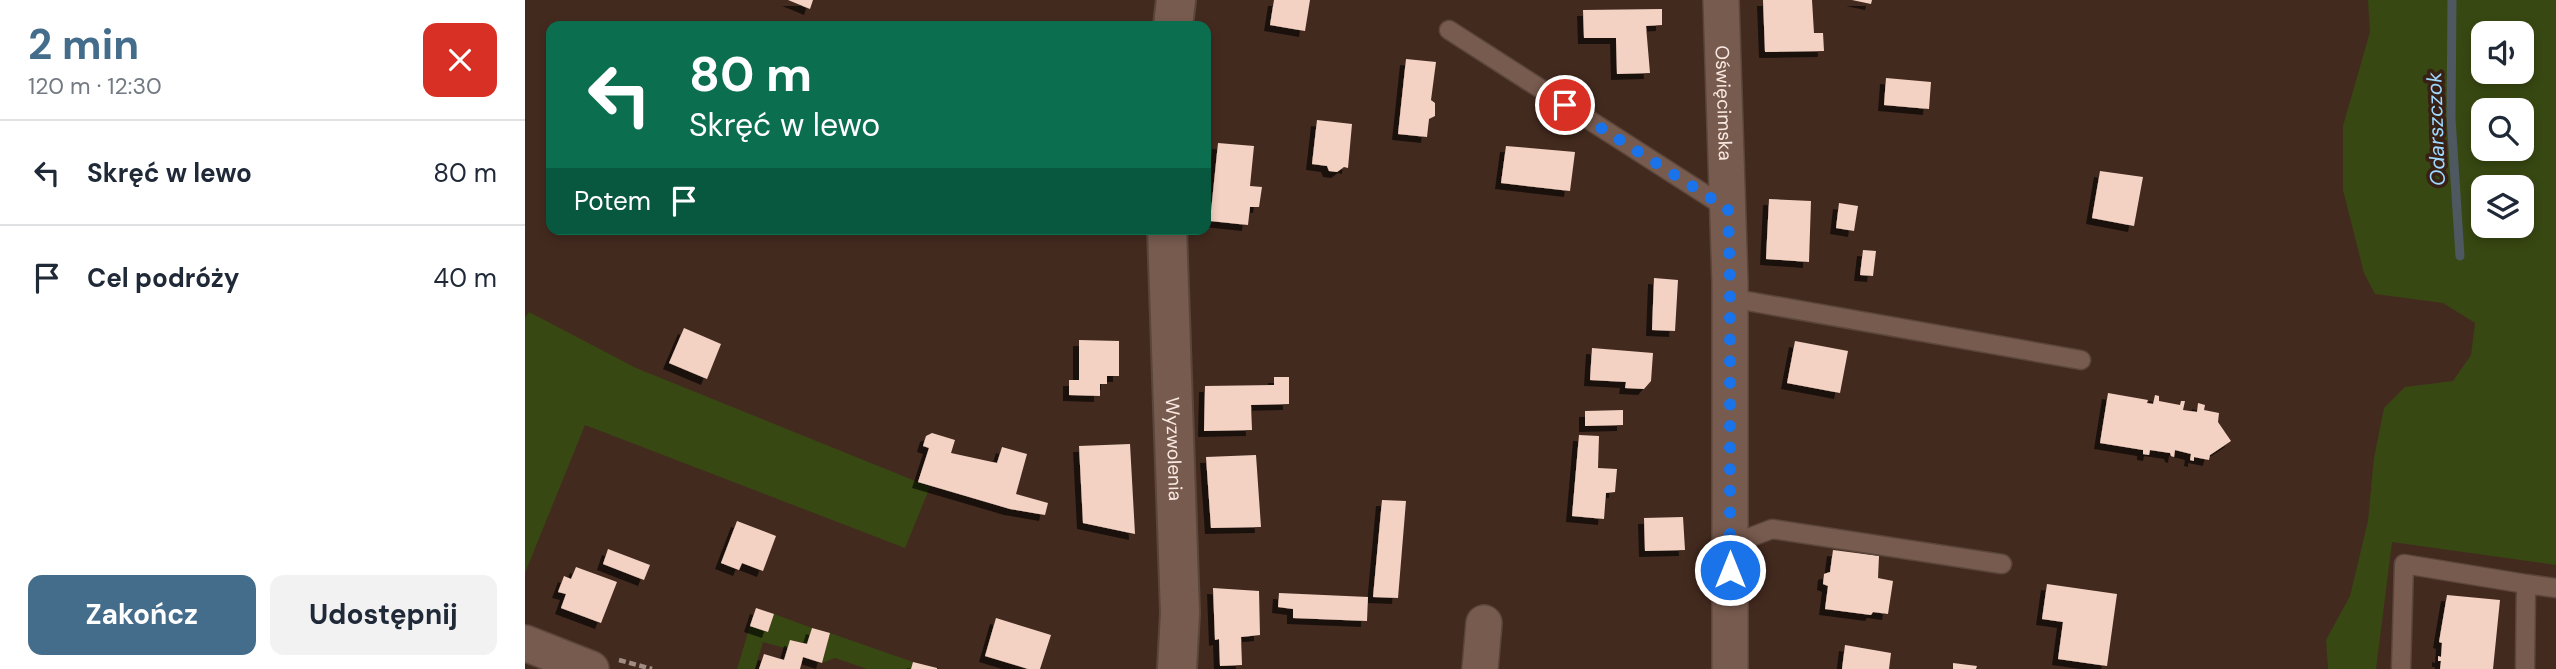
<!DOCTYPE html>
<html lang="pl">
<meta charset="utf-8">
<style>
body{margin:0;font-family:"DM Sans",sans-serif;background:#f2f2f3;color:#1f2937;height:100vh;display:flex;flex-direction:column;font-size:26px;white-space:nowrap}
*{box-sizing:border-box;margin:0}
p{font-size:23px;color:#747a83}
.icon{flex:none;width:38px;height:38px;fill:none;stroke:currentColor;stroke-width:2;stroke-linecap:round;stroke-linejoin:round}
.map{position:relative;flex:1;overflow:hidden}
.side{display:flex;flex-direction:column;background:#fff;width:525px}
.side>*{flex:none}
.guide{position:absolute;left:21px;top:21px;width:665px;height:214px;border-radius:14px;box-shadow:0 4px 10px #0003;background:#0b6e4f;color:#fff;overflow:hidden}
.tools{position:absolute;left:1946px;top:21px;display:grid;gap:14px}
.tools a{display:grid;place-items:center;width:63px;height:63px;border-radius:14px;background:#fff;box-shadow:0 4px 10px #0003;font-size:35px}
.pin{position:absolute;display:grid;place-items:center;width:60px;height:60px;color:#fff;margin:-30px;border:4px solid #fff;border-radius:50%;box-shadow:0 2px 7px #0007}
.me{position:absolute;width:77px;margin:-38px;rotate:0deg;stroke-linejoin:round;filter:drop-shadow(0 0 5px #0008)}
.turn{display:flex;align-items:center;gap:24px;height:147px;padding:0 28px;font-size:32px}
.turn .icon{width:91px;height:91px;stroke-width:2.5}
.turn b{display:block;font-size:49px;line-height:60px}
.then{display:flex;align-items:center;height:66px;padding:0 28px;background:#0003;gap:14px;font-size:26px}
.round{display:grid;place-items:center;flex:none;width:74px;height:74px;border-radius:14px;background:#f2f2f3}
.headline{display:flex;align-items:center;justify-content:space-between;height:119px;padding:0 28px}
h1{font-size:42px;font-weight:700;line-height:52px;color:#446d8c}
.primary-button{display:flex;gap:14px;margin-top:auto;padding:14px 28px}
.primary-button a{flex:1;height:80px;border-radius:14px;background:#446d8c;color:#fff;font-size:28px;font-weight:700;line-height:80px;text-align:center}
.primary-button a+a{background:#f2f2f3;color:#1f2937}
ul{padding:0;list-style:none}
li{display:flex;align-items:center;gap:21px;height:105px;padding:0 28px;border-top:2px solid #e0e1e3}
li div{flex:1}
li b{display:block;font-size:26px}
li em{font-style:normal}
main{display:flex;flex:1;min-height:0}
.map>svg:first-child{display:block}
.green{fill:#384812;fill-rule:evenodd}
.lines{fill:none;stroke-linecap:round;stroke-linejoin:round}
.stream{stroke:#4d5860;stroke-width:9}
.building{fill:#f3d2c3;filter:url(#shadow)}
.service-casing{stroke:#5b463c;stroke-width:21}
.minor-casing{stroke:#5b463c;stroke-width:38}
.tertiary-casing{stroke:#5b463c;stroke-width:42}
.path{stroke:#a18c83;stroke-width:4.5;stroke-dasharray:7 3.5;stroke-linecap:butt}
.service{stroke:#785b4f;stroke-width:18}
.minor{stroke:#785b4f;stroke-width:35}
.tertiary{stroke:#785b4f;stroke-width:38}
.route{stroke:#1a73e8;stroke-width:12;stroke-dasharray:0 21.6}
.labels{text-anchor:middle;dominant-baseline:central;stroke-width:7;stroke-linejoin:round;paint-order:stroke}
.street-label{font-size:19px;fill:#fae9e2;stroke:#382015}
.water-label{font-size:21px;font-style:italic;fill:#9fd8ff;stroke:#382015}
</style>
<main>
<section class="side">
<div class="headline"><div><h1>2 min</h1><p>120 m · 12:30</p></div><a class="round" style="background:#d93025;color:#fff"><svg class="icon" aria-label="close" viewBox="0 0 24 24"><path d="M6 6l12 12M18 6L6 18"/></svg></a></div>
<ul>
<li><svg class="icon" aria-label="left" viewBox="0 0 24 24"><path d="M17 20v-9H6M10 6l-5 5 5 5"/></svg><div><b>Skręć w lewo</b></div><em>80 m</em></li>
<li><svg class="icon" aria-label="arrive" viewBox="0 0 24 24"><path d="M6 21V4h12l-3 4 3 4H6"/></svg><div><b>Cel podróży</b></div><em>40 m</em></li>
</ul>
<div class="primary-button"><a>Zakończ</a><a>Udostępnij</a></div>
</section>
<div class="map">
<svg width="2031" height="669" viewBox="0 0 2031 669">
<defs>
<filter id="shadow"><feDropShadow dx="-6" dy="6" stdDeviation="0" flood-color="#0009"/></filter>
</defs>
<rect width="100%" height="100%" fill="#432a1f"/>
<path class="green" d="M 1843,0 L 2031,0 L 2031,565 L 1867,542 L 1851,669 L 1803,669 L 1801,640 L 1825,596 L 1843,521 L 1849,458 L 1859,408 L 1880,387 L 1928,381 L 1946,355 L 1950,323 L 1918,303 L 1850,294 L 1839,273 L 1818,190 L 1818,126 L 1845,32 ZM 1958,33 L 1997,33 L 1997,72 L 1958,72 ZM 1997,110 L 1997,149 L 1958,149 L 1958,110 ZM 1997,187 L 1997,226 L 1958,226 L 1958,187 Z
M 4,312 L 111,368 L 405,487 L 380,548 L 60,425 L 0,573 L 0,318 Z
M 249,614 L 287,628 L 282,644 L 266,640 L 263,649 L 238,642 L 230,669 L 212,669 L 225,626 L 243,632 Z
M 305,633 L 388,662 L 386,669 L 342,669 L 310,658 L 297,663 Z"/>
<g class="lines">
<path class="stream" d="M 1927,0 L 1926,118 L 1935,256"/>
</g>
<path class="building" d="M 263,0 L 288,0 L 285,9 Z
M 749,0 L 785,0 L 780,31 L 745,25 Z
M 1238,0 L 1287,0 L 1289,33 L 1298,33 L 1299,51 L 1240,52 Z
M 1327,0 L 1347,0 L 1346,4 Z
M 1137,9 L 1137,25 L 1121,26 L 1125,73 L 1092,74 L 1091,38 L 1059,38 L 1058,10 Z
M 881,59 L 911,62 L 906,100 L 910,103 L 910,116 L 904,119 L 902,137 L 873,134 Z
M 1361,78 L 1406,82 L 1404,109 L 1359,105 Z
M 792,120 L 827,124 L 823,168 L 819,167 L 812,172 L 804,171 L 802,166 L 787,164 Z
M 693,143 L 729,146 L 725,186 L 737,187 L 734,207 L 725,207 L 723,225 L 685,221 Z
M 981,146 L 1050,152 L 1045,191 L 976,183 Z
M 1575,171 L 1618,177 L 1609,226 L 1567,218 Z
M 1244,199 L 1286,201 L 1284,262 L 1241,259 Z
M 1314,203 L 1333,206 L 1329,231 L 1311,228 Z
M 1338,250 L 1351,251 L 1348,276 L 1335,275 Z
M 1129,278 L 1153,280 L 1150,331 L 1127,330 Z
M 159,328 L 196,344 L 182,379 L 144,363 Z
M 554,340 L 594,341 L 594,376 L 582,376 L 582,384 L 575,384 L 575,396 L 544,395 L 544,380 L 554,380 Z
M 1270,341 L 1323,351 L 1315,393 L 1262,383 Z
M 1067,348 L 1128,353 L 1126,381 L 1119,389 L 1100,388 L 1101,382 L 1065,380 Z
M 749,377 L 764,377 L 764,404 L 726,405 L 727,430 L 679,431 L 680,386 L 749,385 Z
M 1583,393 L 1623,400 L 1622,403 L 1628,404 L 1630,395 L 1634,396 L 1634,401 L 1655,405 L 1656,401 L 1660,401 L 1658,410 L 1672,412 L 1673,403 L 1680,405 L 1679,410 L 1694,413 L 1693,422 L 1706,441 L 1685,455 L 1684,460 L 1669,457 L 1669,461 L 1665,460 L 1666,454 L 1650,450 L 1649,457 L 1646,456 L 1645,453 L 1625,450 L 1624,455 L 1618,454 L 1618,450 L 1575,443 Z
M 1098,410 L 1098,425 L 1060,426 L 1060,411 Z
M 407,433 L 430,440 L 426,453 L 472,463 L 477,447 L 502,454 L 491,494 L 523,503 L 520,515 L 485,509 L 393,482 L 404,448 L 398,446 L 401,436 Z
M 1054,435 L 1074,436 L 1073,468 L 1092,469 L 1090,492 L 1081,493 L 1079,519 L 1047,516 Z
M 605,444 L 610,534 L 558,523 L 554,446 Z
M 731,455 L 736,527 L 686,528 L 681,457 Z
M 857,500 L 881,501 L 873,598 L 848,597 Z
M 1158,517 L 1160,550 L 1120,551 L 1119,518 Z
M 212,521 L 251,536 L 238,571 L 217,563 L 214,570 L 196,563 Z
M 83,549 L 125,565 L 119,580 L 78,564 Z
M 1308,550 L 1354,556 L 1353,578 L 1368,581 L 1363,614 L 1348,612 L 1346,615 L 1300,609 L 1303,586 L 1298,584 L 1299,574 L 1305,572 Z
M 51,567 L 92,582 L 76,623 L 36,608 L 41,594 L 33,592 L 39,576 L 46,579 Z
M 1522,584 L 1592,594 L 1582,666 L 1533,659 L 1538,622 L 1517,619 Z
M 688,588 L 734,591 L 735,635 L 716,637 L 717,665 L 695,666 L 694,639 L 690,640 Z
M 754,593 L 843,597 L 842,621 L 768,618 L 768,609 L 753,607 Z
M 1922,595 L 1975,600 L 1968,669 L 1915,669 L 1916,661 L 1913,661 L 1913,656 L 1916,657 L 1917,643 L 1914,642 Z
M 231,608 L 249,614 L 243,632 L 225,626 Z
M 471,618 L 526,635 L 515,669 L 503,669 L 460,656 Z
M 287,628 L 305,633 L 297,663 L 278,657 L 275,669 L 234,669 L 239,654 L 259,660 L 265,640 L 282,644 Z
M 1320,645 L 1366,653 L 1364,669 L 1317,669 Z
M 388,662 L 412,668 L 412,669 L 386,669 Z
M 1428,663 L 1452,666 L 1451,669 L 1428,669 Z"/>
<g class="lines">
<defs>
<path id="service" d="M 924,30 L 1203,209
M 1205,298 L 1556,360
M 1205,545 L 1247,529 L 1477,564
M 1876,669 L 1879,564 L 2001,584
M 2000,669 L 2001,584 L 2031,588"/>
<g id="minor">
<path id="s1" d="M 1196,0 L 1205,283 L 1205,669"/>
<path d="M 0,643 L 66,669"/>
<path d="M 955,669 L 959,623"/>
</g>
<g id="tertiary">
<path d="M 648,26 L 651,0"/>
<path id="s2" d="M 642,229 L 655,613 L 652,669"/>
</g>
</defs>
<use href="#service" class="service-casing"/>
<use href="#minor" class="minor-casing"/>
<use href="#tertiary" class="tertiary-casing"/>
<path class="path" d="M 94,660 L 127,669"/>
<use href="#service" class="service"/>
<use href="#minor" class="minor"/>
<use href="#tertiary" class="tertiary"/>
</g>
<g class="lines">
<path class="route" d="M 1040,105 L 1203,209 L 1205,283 L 1205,570"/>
</g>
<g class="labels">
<g class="street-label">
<text stroke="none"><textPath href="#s1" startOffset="103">Oświęcimska</textPath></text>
<text stroke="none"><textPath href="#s2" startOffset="220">Wyzwolenia</textPath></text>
</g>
<g class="water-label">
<text transform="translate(1911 129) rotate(-92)">Odarszczok</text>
</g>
</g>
</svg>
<div class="tools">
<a><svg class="icon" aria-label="sound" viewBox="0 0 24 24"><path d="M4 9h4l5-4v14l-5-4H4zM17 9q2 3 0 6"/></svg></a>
<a><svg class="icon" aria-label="search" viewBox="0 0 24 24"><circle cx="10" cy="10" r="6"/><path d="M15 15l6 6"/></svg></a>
<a><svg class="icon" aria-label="layers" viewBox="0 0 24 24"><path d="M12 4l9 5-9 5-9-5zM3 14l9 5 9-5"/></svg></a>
</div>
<div class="pin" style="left:1040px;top:105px;background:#d93025"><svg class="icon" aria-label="arrive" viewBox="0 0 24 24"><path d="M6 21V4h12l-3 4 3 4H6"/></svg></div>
<svg class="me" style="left:1205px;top:570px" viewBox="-20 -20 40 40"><circle r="17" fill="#1a73e8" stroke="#fff" stroke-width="3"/><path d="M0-11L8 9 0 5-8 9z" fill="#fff"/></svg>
<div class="guide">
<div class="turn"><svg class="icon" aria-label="left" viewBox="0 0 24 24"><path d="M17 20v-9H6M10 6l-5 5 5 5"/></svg><div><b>80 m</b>Skręć w lewo</div></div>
<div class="then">Potem<svg class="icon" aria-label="arrive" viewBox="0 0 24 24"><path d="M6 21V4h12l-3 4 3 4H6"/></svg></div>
</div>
</div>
</main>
